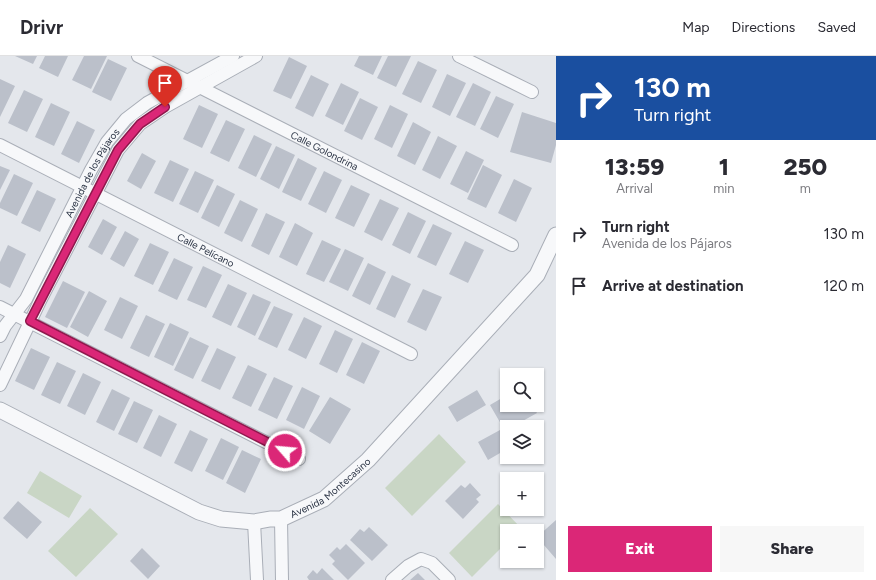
<!DOCTYPE html>
<meta charset="utf-8">
<style>
body{margin:0;font-family:Figtree,sans-serif;background:#f7f7f7;color:#2b2b33;height:100vh;display:flex;flex-direction:column;font-size:15px;white-space:nowrap}
*{box-sizing:border-box;margin:0}
p{font-size:13px;color:#7c7c81}
.icon{flex:none;width:22px;height:22px;fill:none;stroke:currentColor;stroke-width:2;stroke-linecap:round;stroke-linejoin:round}
.map{position:relative;flex:1;overflow:hidden}
.panel{display:flex;flex-direction:column;background:#fff;width:320px}
.panel>*{flex:none}
.guide{background:#1a4fa0;color:#fff;overflow:hidden}
.tools{position:absolute;left:500px;top:312px;display:grid;gap:8px}
.tools a{display:grid;place-items:center;width:44px;height:44px;border-radius:0px;background:#fff;box-shadow:0 1px 3px #0004;font-size:20px}
.pin{position:absolute;display:grid;place-items:center;width:34px;height:34px;color:#fff;margin:-41px -17px;border-radius:50% 50% 50% 0;rotate:-45deg;box-shadow:0 0 4px #0007}
.pin .icon{rotate:45deg}
.me{position:absolute;width:44px;margin:-22px;rotate:297deg;stroke-linejoin:round;filter:drop-shadow(0 0 3px #0008)}
.turn{display:flex;align-items:center;gap:14px;height:84px;padding:0 12px;font-size:18px}
.turn .icon{width:52px;height:52px;stroke-width:2.5}
.turn b{display:block;font-size:28px;line-height:34px}
.eta{display:flex;justify-content:space-evenly;align-items:center;height:68px;text-align:center}
.eta b{font-size:24px;font-weight:800;line-height:28px}
.cta{display:flex;gap:8px;margin-top:auto;padding:8px 12px}
.cta a{flex:1;height:46px;border-radius:0px;background:#db2777;color:#fff;font-size:16px;font-weight:800;line-height:46px;text-align:center}
.cta a+a{background:#f7f7f7;color:#2b2b33}
ul{padding:0;list-style:none}
li{display:flex;align-items:center;gap:12px;height:52px;padding:0 12px}
li div{flex:1}
li b{display:block;font-size:15px}
li em{font-style:normal}
header{display:flex;align-items:center;gap:24px;box-sizing:border-box;height:56px;padding:0 20px;background:#fff;border-bottom:1px solid #e1e1e2}
header strong{font-size:19px}
nav{display:flex;gap:22px;margin-inline-start:auto;font-size:14px}
main{display:flex;flex:1;min-height:0}
.map>svg:first-child{display:block}
.green{fill:#c9d6c5}
.building{fill:#bbc0ca}
.lines{fill:none;stroke-linecap:round;stroke-linejoin:round}
.minor-casing{stroke:#a9aeb7;stroke-width:14}
.tertiary-casing{stroke:#a9aeb7;stroke-width:17}
.minor{stroke:#f7f8fa;stroke-width:12}
.tertiary{stroke:#f7f8fa;stroke-width:15}
.route-casing{stroke:#8e194d;stroke-width:10}
.route{stroke:#db2777;stroke-width:7}
.labels{text-anchor:middle;dominant-baseline:central;stroke-width:3;stroke-linejoin:round;paint-order:stroke}
.street-label{font-size:10px;fill:#2b3445;stroke:#f4f6f9}
</style>
<header>
<strong>Drivr</strong>
<nav><a>Map</a><a>Directions</a><a>Saved</a></nav>
</header>
<main>
<div class="map">
<svg width="556" height="524" viewBox="0 0 556 524">
<rect width="100%" height="100%" fill="#e4e7ec"/>
<path class="green" d="M 439,378 L 466,406 L 412,460 L 385,432 Z
M 40,415 L 82,440 L 69,462 L 27,437 Z
M 498,448 L 521,472 L 518,475 L 507,475 L 507,486 L 472,521 L 449,497 Z
M 90,452 L 118,478 L 76,521 L 48,495 Z"/>
<path class="building" d="M 15,0 L 37,0 L 33,8 Z
M 45,0 L 68,0 L 58,21 L 39,12 Z
M 84,0 L 107,0 L 91,33 L 72,24 Z
M 359,0 L 382,0 L 373,19 L 354,10 Z
M 388,0 L 411,0 L 396,31 L 377,22 Z
M 289,1 L 307,10 L 291,43 L 273,35 Z
M 108,3 L 127,12 L 111,45 L 92,36 Z
M 418,5 L 437,14 L 421,47 L 402,38 Z
M 447,18 L 466,27 L 450,60 L 432,51 Z
M 311,19 L 329,28 L 313,61 L 295,52 Z
M 0,23 L 15,30 L 0,61 Z
M 341,27 L 359,36 L 343,69 L 325,60 Z
M 473,27 L 491,36 L 475,70 L 456,61 Z
M 24,34 L 43,43 L 27,76 L 8,67 Z
M 496,40 L 514,48 L 498,82 L 480,73 Z
M 360,42 L 378,51 L 362,84 L 344,75 Z
M 51,47 L 70,56 L 54,90 L 35,81 Z
M 199,49 L 218,58 L 202,92 L 183,83 Z
M 390,49 L 408,58 L 392,92 L 374,83 Z
M 522,56 L 556,67 L 556,89 L 551,107 L 510,96 Z
M 226,64 L 245,73 L 229,106 L 210,97 Z
M 77,65 L 95,74 L 79,107 L 61,98 Z
M 413,66 L 431,76 L 415,109 L 397,100 Z
M 254,79 L 272,88 L 256,121 L 238,112 Z
M 438,80 L 457,90 L 440,123 L 422,114 Z
M 276,90 L 295,99 L 279,133 L 260,123 Z
M 466,95 L 484,104 L 468,137 L 450,128 Z
M 142,97 L 156,105 L 141,133 L 127,125 Z
M 298,102 L 317,112 L 301,145 L 282,136 Z
M 170,104 L 189,113 L 173,146 L 154,137 Z
M 483,109 L 502,119 L 486,152 L 467,143 Z
M 0,110 L 10,114 L 0,134 Z
M 195,115 L 214,124 L 198,157 L 179,148 Z
M 324,115 L 342,124 L 326,157 L 308,148 Z
M 14,118 L 33,127 L 17,160 L 0,152 L 0,147 Z
M 514,123 L 532,132 L 516,166 L 498,157 Z
M 217,129 L 235,138 L 219,171 L 201,162 Z
M 351,129 L 370,138 L 354,171 L 335,162 Z
M 37,134 L 56,143 L 40,176 L 21,167 Z
M 380,143 L 399,152 L 382,185 L 364,176 Z
M 240,144 L 258,153 L 242,186 L 224,177 Z
M 408,156 L 426,165 L 410,198 L 392,189 Z
M 266,157 L 285,166 L 269,199 L 251,190 Z
M 103,163 L 117,171 L 102,199 L 88,191 Z
M 295,167 L 313,177 L 297,210 L 279,201 Z
M 433,168 L 452,177 L 436,210 L 417,201 Z
M 125,175 L 139,183 L 124,211 L 110,203 Z
M 322,184 L 341,193 L 324,226 L 306,218 Z
M 465,185 L 484,194 L 468,227 L 449,218 Z
M 150,187 L 169,196 L 153,229 L 134,220 Z
M 8,189 L 26,198 L 10,232 L 0,227 L 0,206 Z
M 345,193 L 364,202 L 348,235 L 329,226 Z
M 174,202 L 193,211 L 177,244 L 158,235 Z
M 368,207 L 386,216 L 370,249 L 352,240 Z
M 203,210 L 222,219 L 206,252 L 187,244 Z
M 392,219 L 411,228 L 395,262 L 376,253 Z
M 63,225 L 85,236 L 67,272 L 45,261 Z
M 228,228 L 247,237 L 231,270 L 212,261 Z
M 423,233 L 442,241 L 426,275 L 407,266 Z
M 89,235 L 107,245 L 88,281 L 70,271 Z
M 253,238 L 271,246 L 255,280 L 237,271 Z
M 120,241 L 138,250 L 122,283 L 104,274 Z
M 274,250 L 293,258 L 277,292 L 258,283 Z
M 146,259 L 165,268 L 149,301 L 130,292 Z
M 304,261 L 322,270 L 306,303 L 288,294 Z
M 170,267 L 189,276 L 173,310 L 154,301 Z
M 335,274 L 353,283 L 337,317 L 319,308 Z
M 190,281 L 209,290 L 193,323 L 174,314 Z
M 362,286 L 380,295 L 364,328 L 346,319 Z
M 31,292 L 50,301 L 34,334 L 15,325 Z
M 217,292 L 236,301 L 220,334 L 201,325 Z
M 57,306 L 76,315 L 60,348 L 41,339 Z
M 248,309 L 267,318 L 251,351 L 232,342 Z
M 83,317 L 101,326 L 85,359 L 67,350 Z
M 274,321 L 293,330 L 277,363 L 258,354 Z
M 302,331 L 320,340 L 304,373 L 286,364 Z
M 112,333 L 130,342 L 114,375 L 96,366 Z
M 477,334 L 486,349 L 457,366 L 448,351 Z
M 507,339 L 507,349 L 532,349 L 537,357 L 512,371 L 507,371 L 507,374 L 505,375 L 490,349 Z
M 330,341 L 351,353 L 330,388 L 309,375 Z
M 134,345 L 153,354 L 137,387 L 118,378 Z
M 159,359 L 177,368 L 161,401 L 143,392 Z
M 190,374 L 208,383 L 192,416 L 174,407 Z
M 500,374 L 507,386 L 507,393 L 488,404 L 478,386 Z
M 221,382 L 239,391 L 223,424 L 205,415 Z
M 242,394 L 261,403 L 245,437 L 226,427 Z
M 470,427 L 481,439 L 476,443 L 479,446 L 463,463 L 445,445 L 461,429 L 465,432 Z
M 18,445 L 42,466 L 27,483 L 3,462 Z
M 556,464 L 556,503 L 537,481 Z
M 369,471 L 388,489 L 372,505 L 350,484 L 360,473 L 364,476 Z
M 346,488 L 365,507 L 348,524 L 332,508 L 335,505 L 329,499 L 337,491 L 340,494 Z
M 142,492 L 160,510 L 148,523 L 130,505 Z
M 322,512 L 334,524 L 309,524 L 307,521 L 313,514 L 317,518 Z
M 418,517 L 425,524 L 410,524 Z"/>
<g class="lines">
<defs>
<g id="minor">
<path id="s1" d="M 138,0 L 512,189"/>
<path d="M 459,0 L 532,36"/>
<path id="s2" d="M 0,89 L 411,298"/>
<path d="M 0,251 L 299,403"/>
<path id="s3" d="M 0,280 L 5,270 L 26,243 L 91,114 L 107,86 L 126,63 L 147,47 L 233,0"/>
<path d="M 0,329 L 41,243 L 118,94 L 140,68 L 165,51 L 256,0"/>
<path d="M 281,463 L 282,524"/>
<path d="M 254,466 L 257,524"/>
<path d="M 392,524 L 408,510 L 421,503 L 432,507 L 449,524"/>
</g>
<g id="tertiary">
<path id="s4" d="M 0,354 L 199,456 L 221,463 L 254,466 L 270,463 L 281,463 L 324,443 L 368,404 L 537,219 L 556,179"/>
</g>
</defs>
<use href="#minor" class="minor-casing"/>
<use href="#tertiary" class="tertiary-casing"/>
<use href="#minor" class="minor"/>
<use href="#tertiary" class="tertiary"/>
</g>
<g class="lines">
<defs>
<path id="route" d="M 165,51 L 140,68 L 118,94 L 30,265 L 285,395"/>
</defs>
<use href="#route" class="route-casing"/>
<use href="#route" class="route"/>
</g>
<g class="labels">
<g class="street-label">
<text stroke="none"><textPath href="#s1" startOffset="209">Calle Golondrina</textPath></text>
<text stroke="none"><textPath href="#s3" startOffset="188">Avenida de los Pájaros</textPath></text>
<text stroke="none"><textPath href="#s2" startOffset="231">Calle Pelícano</textPath></text>
<text stroke="none"><textPath href="#s4" startOffset="366">Avenida Montecasino</textPath></text>
</g>
</g>
</svg>
<div class="tools">
<a><svg class="icon" aria-label="search" viewBox="0 0 24 24"><circle cx="10" cy="10" r="6"/><path d="M15 15l6 6"/></svg></a>
<a><svg class="icon" aria-label="layers" viewBox="0 0 24 24"><path d="M12 4l9 5-9 5-9-5zM3 14l9 5 9-5"/></svg></a>
<a>+</a>
<a>−</a>
</div>
<div class="pin" style="left:165px;top:51px;background:#d93025"><svg class="icon" aria-label="arrive" viewBox="0 0 24 24"><path d="M6 21V4h12l-3 4 3 4H6"/></svg></div>
<svg class="me" style="left:285px;top:395px" viewBox="-20 -20 40 40"><circle r="17" fill="#db2777" stroke="#fff" stroke-width="3"/><path d="M0-11L8 9 0 5-8 9z" fill="#fff"/></svg>
</div>
<section class="panel">
<div class="guide">
<div class="turn"><svg class="icon" aria-label="right" viewBox="0 0 24 24"><path d="M7 20v-9h11M14 6l5 5-5 5"/></svg><div><b>130 m</b>Turn right</div></div>
</div>
<div class="eta">
<div><b>13:59</b><p>Arrival</p></div>
<div><b>1</b><p>min</p></div>
<div><b>250</b><p>m</p></div>
</div>
<ul>
<li><svg class="icon" aria-label="right" viewBox="0 0 24 24"><path d="M7 20v-9h11M14 6l5 5-5 5"/></svg><div><b>Turn right</b><p>Avenida de los Pájaros</p></div><em>130 m</em></li>
<li><svg class="icon" aria-label="arrive" viewBox="0 0 24 24"><path d="M6 21V4h12l-3 4 3 4H6"/></svg><div><b>Arrive at destination</b></div><em>120 m</em></li>
</ul>
<div class="cta"><a>Exit</a><a>Share</a></div>
</section>
</main>
